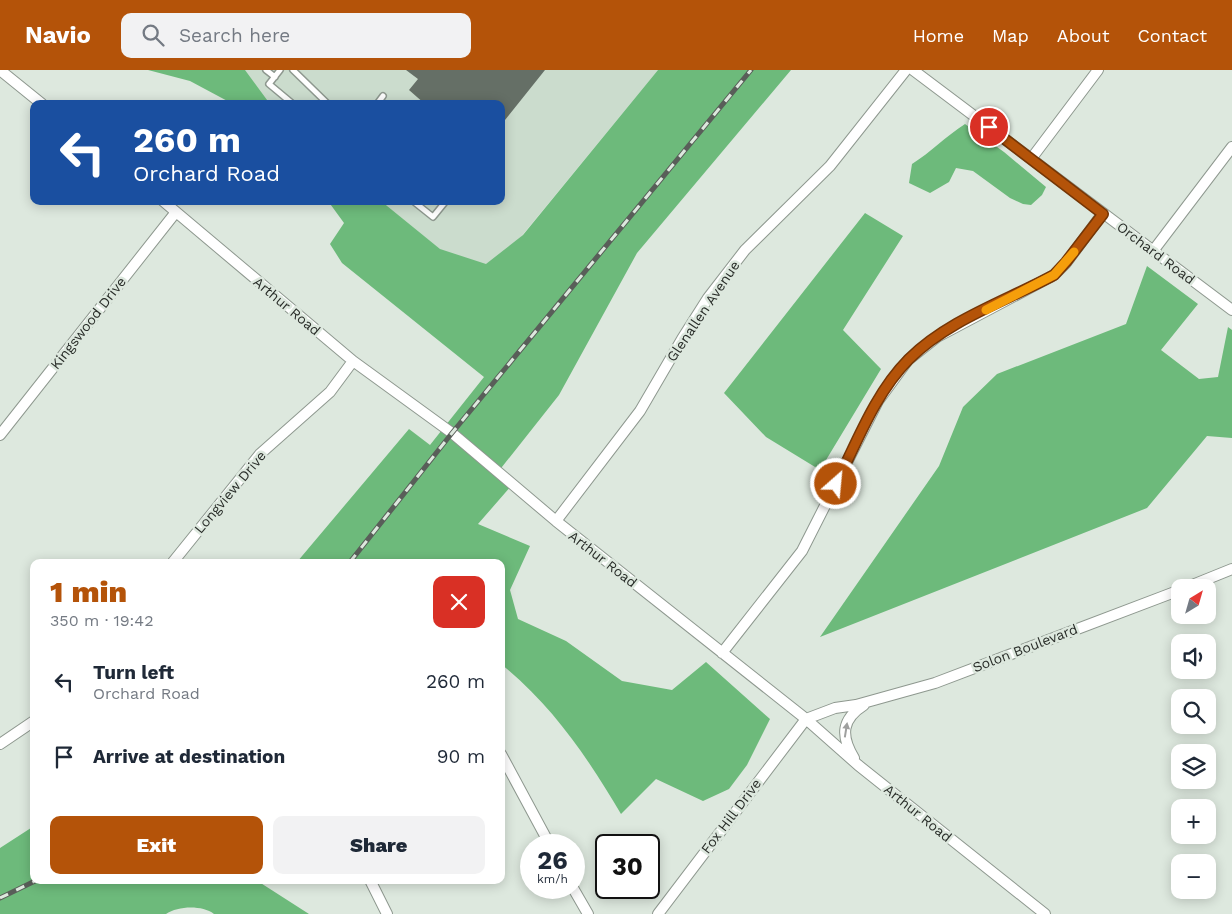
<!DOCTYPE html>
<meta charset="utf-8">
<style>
body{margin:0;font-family:"Work Sans",sans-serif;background:#f2f2f3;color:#1f2937;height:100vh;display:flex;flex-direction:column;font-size:19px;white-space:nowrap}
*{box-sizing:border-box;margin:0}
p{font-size:16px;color:#747a83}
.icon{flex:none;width:28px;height:28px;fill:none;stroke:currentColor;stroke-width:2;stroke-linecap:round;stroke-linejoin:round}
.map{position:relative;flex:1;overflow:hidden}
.details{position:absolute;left:30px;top:489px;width:475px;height:325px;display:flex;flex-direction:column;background:#fff;border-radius:10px;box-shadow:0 2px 12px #0003}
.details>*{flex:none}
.banner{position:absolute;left:30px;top:30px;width:475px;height:105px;border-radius:10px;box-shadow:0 2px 12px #0003;background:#1a4fa0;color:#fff;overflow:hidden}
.needle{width:32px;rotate:37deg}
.controls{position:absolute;left:1171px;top:509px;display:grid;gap:10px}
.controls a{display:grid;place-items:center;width:45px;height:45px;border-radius:10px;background:#fff;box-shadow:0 2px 12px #0003;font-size:25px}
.speed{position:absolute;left:520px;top:764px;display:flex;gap:10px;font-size:25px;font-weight:700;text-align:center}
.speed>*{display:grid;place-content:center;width:65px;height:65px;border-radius:50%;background:#fff;box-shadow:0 2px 12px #0003;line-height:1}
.speed small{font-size:12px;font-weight:400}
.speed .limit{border:2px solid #111;border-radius:8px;background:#fff;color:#111}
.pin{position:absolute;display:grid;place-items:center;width:42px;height:42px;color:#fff;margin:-21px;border:2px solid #fff;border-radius:50%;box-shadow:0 1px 5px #0007}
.me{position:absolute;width:55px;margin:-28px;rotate:27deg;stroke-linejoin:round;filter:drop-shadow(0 0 4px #0008)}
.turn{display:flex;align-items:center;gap:18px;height:105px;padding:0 20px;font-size:22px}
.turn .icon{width:65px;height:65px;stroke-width:2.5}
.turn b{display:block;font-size:35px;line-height:42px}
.round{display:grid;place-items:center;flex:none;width:52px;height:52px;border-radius:10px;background:#f2f2f3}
.headline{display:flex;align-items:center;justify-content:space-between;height:85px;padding:0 20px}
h1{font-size:30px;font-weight:800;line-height:38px;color:#b45309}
.action{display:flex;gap:10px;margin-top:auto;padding:10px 20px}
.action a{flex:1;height:58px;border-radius:10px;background:#b45309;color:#fff;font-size:20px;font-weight:800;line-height:58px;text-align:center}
.action a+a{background:#f2f2f3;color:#1f2937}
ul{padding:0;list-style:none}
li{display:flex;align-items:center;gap:15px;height:75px;padding:0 20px}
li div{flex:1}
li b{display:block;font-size:19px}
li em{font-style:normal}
header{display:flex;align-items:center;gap:30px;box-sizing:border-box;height:70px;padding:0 25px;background:#b45309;color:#fff}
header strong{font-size:24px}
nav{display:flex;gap:28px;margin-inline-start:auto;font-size:18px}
.search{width:350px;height:45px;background:#f2f2f3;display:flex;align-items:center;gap:12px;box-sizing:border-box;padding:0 18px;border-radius:10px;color:#747a83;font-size:19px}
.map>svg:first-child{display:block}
.built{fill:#cbdccd}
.forest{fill:#6dba7b}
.building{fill:#656f66}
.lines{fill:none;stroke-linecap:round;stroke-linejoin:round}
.service-casing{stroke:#8e988f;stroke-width:8}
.minor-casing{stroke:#8e988f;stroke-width:12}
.service{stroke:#fff;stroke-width:5}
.minor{stroke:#fff;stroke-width:10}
.rail-casing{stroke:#595e59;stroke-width:5}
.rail{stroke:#dde8de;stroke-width:3;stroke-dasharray:9;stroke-linecap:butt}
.oneway{fill:#9fa09f}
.route-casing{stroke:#753606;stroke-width:12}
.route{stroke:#b45309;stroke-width:9}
.slow{stroke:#f59e0b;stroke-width:9}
.labels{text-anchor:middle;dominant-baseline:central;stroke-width:5;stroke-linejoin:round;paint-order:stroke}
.street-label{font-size:14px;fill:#292d29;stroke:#dde8de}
</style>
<header>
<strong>Navio</strong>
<div class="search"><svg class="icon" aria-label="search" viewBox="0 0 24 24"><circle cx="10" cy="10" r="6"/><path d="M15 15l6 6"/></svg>Search here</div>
<nav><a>Home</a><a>Map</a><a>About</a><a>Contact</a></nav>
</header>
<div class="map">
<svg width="1232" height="844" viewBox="0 0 1232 844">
<rect width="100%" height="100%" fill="#dde8de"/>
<path class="built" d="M 220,0 L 658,0 L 482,214 L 381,131 L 501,131 L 501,34 L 262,34 Z"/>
<path class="forest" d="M 148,0 L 245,0 L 270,34 L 233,34 L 190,11 Z
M 658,0 L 791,0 L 637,183 L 559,325 L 498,402 L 512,415 L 478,454 L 530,476 L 510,520 L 518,549 L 566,571 L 622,611 L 672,620 L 706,592 L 770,649 L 747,695 L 729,719 L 703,731 L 656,709 L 621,744 C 588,688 552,635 501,594 L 501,492 L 297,492 L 409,359 L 430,375 L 484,307 L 342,193 L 330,174 L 344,153 L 328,131 L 381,131 L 440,179 L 486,194 L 523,165 Z
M 965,54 L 1004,82 L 1046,117 L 1042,125 L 1031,135 L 1023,134 L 1010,128 L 973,101 L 956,98 L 949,112 L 930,123 L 909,113 L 912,94 C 931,82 946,66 965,54 Z
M 865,143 L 903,166 L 843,260 L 881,299 L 820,400 L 766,367 L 724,323 Z
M 1147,196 L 1198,234 L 1161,280 L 1199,309 L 1218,307 L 1228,257 L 1232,260 L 1232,368 L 1207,366 L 1147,438 L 820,567 L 939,396 L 963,337 L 997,304 L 1126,254 Z
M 34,756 L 34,810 L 256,810 L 309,844 L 214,844 C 202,835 178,836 166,844 L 0,844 L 0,778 Z"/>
<path class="building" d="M 406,0 L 545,0 L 501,55 L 501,34 L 425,34 L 409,20 L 418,9 Z"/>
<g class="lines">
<defs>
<path id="service" d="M 266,0 L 275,7
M 280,0 L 269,14 L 293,34
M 293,0 L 328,34
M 377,34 L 383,26
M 413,131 L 433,147 L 446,131"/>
<path id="minor" d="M 0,0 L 42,34
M 913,0 L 1232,240
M 1031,89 L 1098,0
M 163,131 L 353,291 L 452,363 L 556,451 L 806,649 L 858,695 L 1045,844
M 1153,181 L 1232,77
M 0,365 L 176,142
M 556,451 L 640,341 L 682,269 L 708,228 L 745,180 L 830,96 L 906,0
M 173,492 L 260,384 L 330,322 L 353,291
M 1185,518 L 1232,499
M 722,583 L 802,481 L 878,331 L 908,290 L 937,267 L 1054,205 L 1066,193 L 1103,143
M 806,649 L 835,638 L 856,635 L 935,613 L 1180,520
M 0,674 L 34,651
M 501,684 L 550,775
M 854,688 C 840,665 842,649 864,635
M 370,810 L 387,844
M 573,818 L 588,844
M 658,844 L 806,649"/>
</defs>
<use href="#service" class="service-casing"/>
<use href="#minor" class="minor-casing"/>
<use href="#service" class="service"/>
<use href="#minor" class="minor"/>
<defs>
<path id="rail" d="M 350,492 L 452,363 L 751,0
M 0,828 L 37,810"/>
</defs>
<use href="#rail" class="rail-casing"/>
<use href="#rail" class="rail"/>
</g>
<defs><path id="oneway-solid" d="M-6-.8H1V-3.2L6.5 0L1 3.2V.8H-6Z" transform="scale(1.25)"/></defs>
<use class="oneway" href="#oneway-solid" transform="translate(846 660) rotate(-81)"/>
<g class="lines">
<defs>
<path id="route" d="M 836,414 C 857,372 875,323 909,289 C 948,250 1006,231 1054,205 L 1066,192 L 1103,144 L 989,57"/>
</defs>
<use href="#route" class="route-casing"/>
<use href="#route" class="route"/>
<path class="slow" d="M 986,240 L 1054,205 L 1074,182"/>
</g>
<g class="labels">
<g class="street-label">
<text transform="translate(1156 183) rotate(37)">Orchard Road</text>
<text transform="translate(287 236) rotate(40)">Arthur Road</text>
<text transform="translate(703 241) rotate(-56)">Glenallen Avenue</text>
<text transform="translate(88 253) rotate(-52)">Kingswood Drive</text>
<text transform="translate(230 422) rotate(-50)">Longview Drive</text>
<text transform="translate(603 489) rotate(38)">Arthur Road</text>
<text transform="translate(1025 578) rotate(-21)">Solon Boulevard</text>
<text transform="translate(918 743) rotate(39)">Arthur Road</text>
<text transform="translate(731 746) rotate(-53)">Fox Hill Drive</text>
</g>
</g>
</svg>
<div class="controls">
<a><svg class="needle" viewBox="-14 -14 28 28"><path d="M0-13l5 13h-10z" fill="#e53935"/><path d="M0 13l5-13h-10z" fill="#747a83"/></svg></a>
<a><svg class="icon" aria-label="sound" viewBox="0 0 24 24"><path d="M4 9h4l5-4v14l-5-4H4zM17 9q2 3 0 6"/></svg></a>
<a><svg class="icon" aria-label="search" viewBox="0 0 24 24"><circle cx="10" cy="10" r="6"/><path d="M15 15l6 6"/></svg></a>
<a><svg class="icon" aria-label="layers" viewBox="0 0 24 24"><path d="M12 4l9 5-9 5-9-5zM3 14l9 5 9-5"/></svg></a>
<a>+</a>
<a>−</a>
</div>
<div class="speed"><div>26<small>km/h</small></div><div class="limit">30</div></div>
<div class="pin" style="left:989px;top:57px;background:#d93025"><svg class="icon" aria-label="arrive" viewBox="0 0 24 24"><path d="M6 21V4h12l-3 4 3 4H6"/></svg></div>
<svg class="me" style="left:836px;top:414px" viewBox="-20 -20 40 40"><circle r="17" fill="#b45309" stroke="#fff" stroke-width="3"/><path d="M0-11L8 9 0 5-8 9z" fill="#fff"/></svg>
<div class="banner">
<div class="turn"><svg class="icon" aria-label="left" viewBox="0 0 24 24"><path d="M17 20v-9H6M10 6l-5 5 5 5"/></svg><div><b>260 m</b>Orchard Road</div></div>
</div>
<section class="details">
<div class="headline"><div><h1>1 min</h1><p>350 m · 19:42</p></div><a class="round" style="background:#d93025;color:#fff"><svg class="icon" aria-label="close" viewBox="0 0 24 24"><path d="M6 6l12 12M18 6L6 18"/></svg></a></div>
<ul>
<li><svg class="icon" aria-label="left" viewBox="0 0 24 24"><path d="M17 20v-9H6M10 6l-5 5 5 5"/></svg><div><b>Turn left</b><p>Orchard Road</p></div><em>260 m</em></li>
<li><svg class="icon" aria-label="arrive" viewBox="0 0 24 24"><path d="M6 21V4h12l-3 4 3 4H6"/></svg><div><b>Arrive at destination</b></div><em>90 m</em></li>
</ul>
<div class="action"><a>Exit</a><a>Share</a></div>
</section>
</div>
